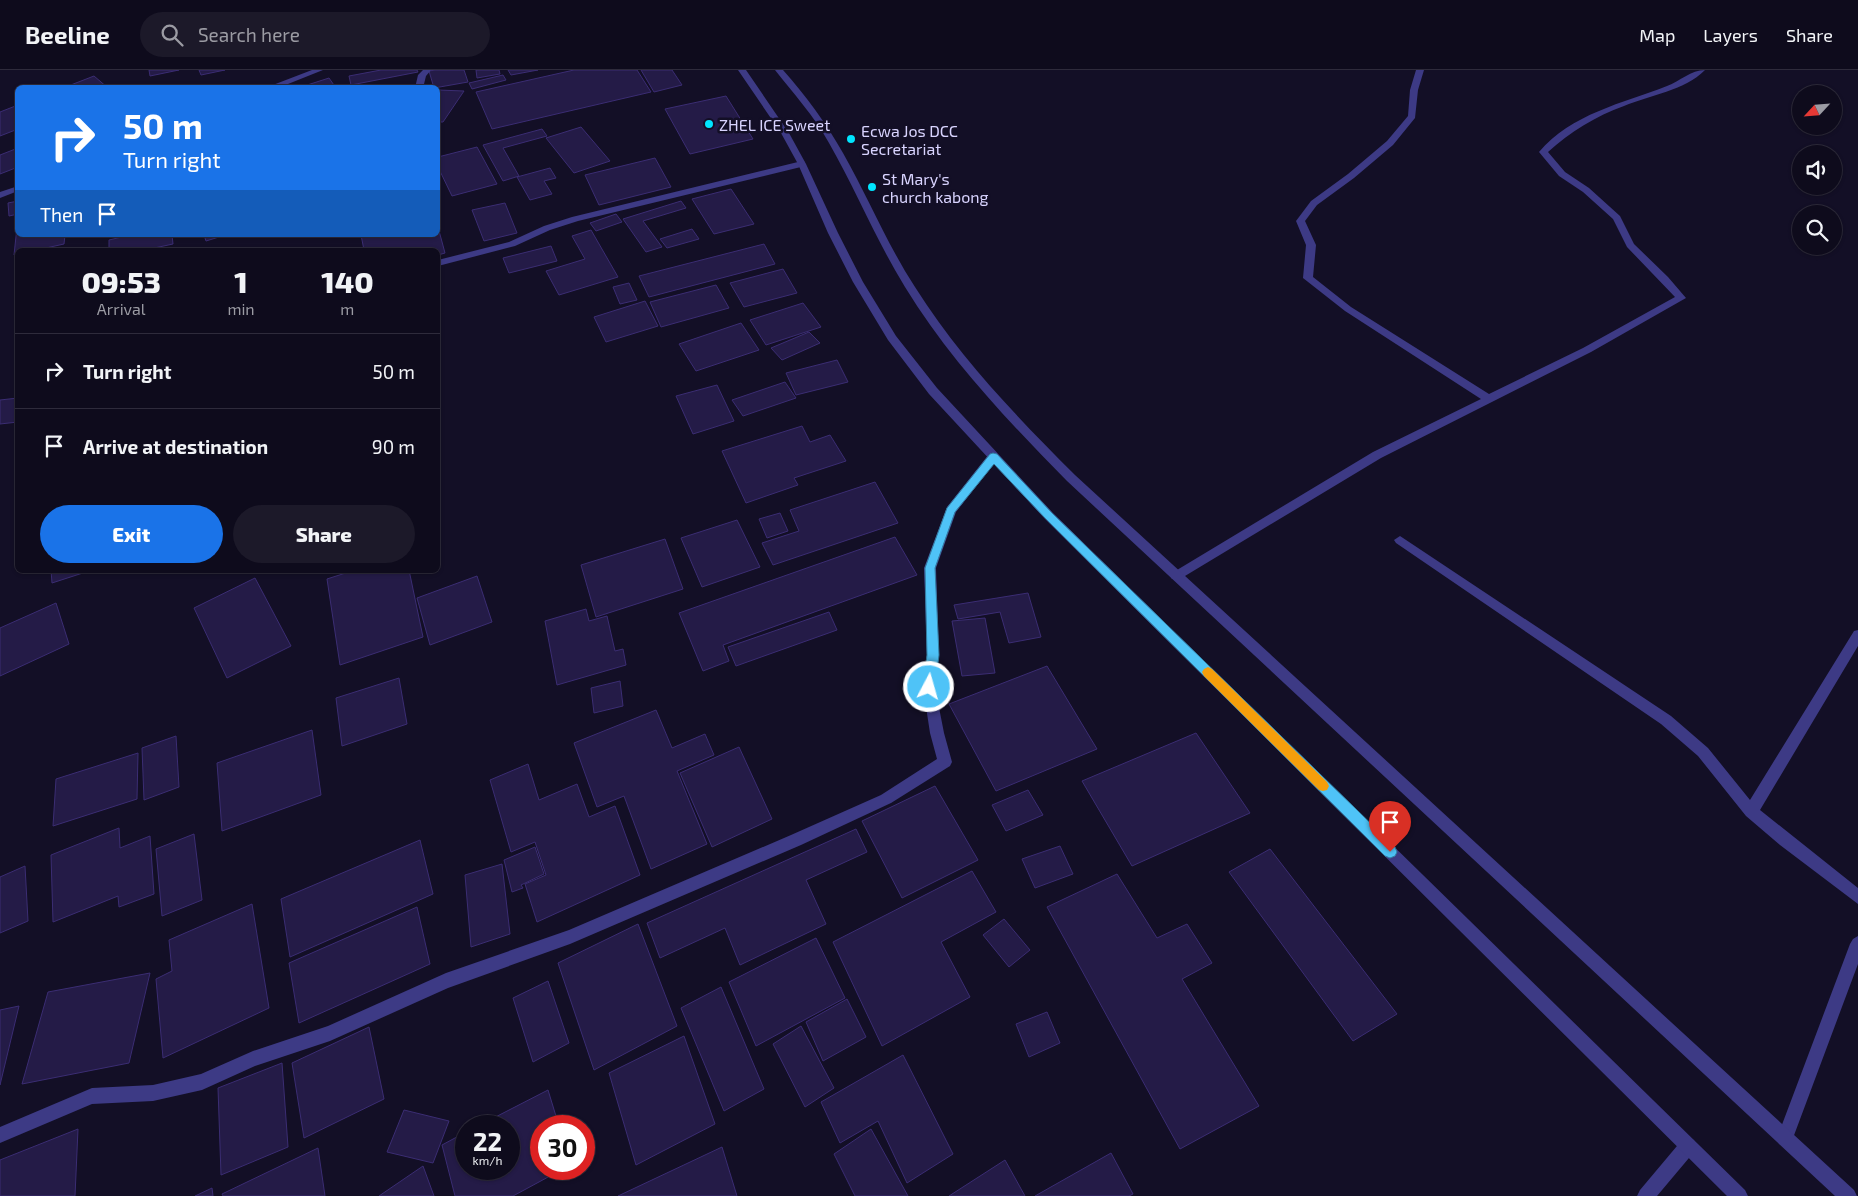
<!DOCTYPE html>
<style>
body{margin:0;font-family:"Exo 2",sans-serif;background:#1c1929;color:#f1f3f6;height:100vh;display:flex;flex-direction:column;font-size:19px;white-space:nowrap}
*{box-sizing:border-box;margin:0}
p{font-size:16px;color:#9b9ba3}
.icon{flex:none;width:28px;height:28px;fill:none;stroke:currentColor;stroke-width:2;stroke-linecap:round;stroke-linejoin:round}
.map{position:relative;flex:1;overflow:hidden}
.sheet{position:absolute;left:15px;top:178px;width:425px;height:325px;display:flex;flex-direction:column;background:#0e0b1c;border-radius:8px;box-shadow:0 1px 4px #0004,0 0 0 1px #2e2b3b}
.sheet>*{flex:none}
.top-card{position:absolute;left:15px;top:15px;width:425px;height:152px;border-radius:8px;box-shadow:0 1px 4px #0004,0 0 0 1px #2e2b3b;background:#1a73e8;color:#fff;overflow:hidden}
.needle{width:32px;rotate:244deg}
.controls{position:absolute;left:1792px;top:15px;display:grid;gap:10px}
.controls a{display:grid;place-items:center;width:50px;height:50px;border-radius:50%;background:#0e0b1c;box-shadow:0 1px 4px #0004,0 0 0 1px #2e2b3b;font-size:25px}
.speed{position:absolute;left:455px;top:1045px;display:flex;gap:10px;font-size:25px;font-weight:700;text-align:center}
.speed>*{display:grid;place-content:center;width:65px;height:65px;border-radius:50%;background:#0e0b1c;box-shadow:0 1px 4px #0004,0 0 0 1px #2e2b3b;line-height:1}
.speed small{font-size:12px;font-weight:400}
.speed .limit{border:8px solid #d22;background:#fff;color:#111}
.pin{position:absolute;display:grid;place-items:center;width:42px;height:42px;color:#fff;margin:-51px -21px;border-radius:50% 50% 50% 0;rotate:-45deg;box-shadow:0 0 5px #0007}
.pin .icon{rotate:45deg}
.me{position:absolute;width:55px;margin:-28px;rotate:6deg;stroke-linejoin:round;filter:drop-shadow(0 0 4px #0008)}
.turn{display:flex;align-items:center;gap:18px;height:105px;padding:0 25px;font-size:22px}
.turn .icon{width:65px;height:65px;stroke-width:2.5}
.turn b{display:block;font-size:35px;line-height:42px}
.then{display:flex;align-items:center;height:48px;padding:0 25px;background:#0003;gap:10px;font-size:19px}
.eta{display:flex;justify-content:space-evenly;align-items:center;height:85px;text-align:center}
.eta b{font-size:30px;font-weight:800;line-height:35px}
.button{display:flex;gap:10px;margin-top:auto;padding:10px 25px}
.button a{flex:1;height:58px;border-radius:30px;background:#1a73e8;color:#fff;font-size:20px;font-weight:800;line-height:58px;text-align:center}
.button a+a{background:#1c1929;color:#f1f3f6}
ul{padding:0;list-style:none}
li{display:flex;align-items:center;gap:15px;height:75px;padding:0 25px;border-top:1px solid #2e2b3b}
li div{flex:1}
li b{display:block;font-size:19px}
li em{font-style:normal}
header{display:flex;align-items:center;gap:30px;box-sizing:border-box;height:70px;padding:0 25px;background:#0e0b1c;border-bottom:1px solid #2e2b3b}
header strong{font-size:24px}
nav{display:flex;gap:28px;margin-inline-start:auto;font-size:18px}
.search{width:350px;height:45px;background:#1c1929;display:flex;align-items:center;gap:12px;box-sizing:border-box;padding:0 18px;border-radius:28px;color:#9b9ba3;font-size:19px}
.map>svg:first-child{display:block}
.building{fill:#241b47;stroke:#3b2d73}
.lines{fill:none;stroke-linecap:round;stroke-linejoin:round}
.service{fill:#3d3a85;fill-rule:evenodd}
.minor{fill:#3d3a85;fill-rule:evenodd}
.tertiary{fill:#3d3a85;fill-rule:evenodd}
.route{fill:#4fc3f7;stroke:#337fa1}
.slow{fill:#f59e0b}
.poi-dot{fill:#00e5ff;stroke:#130f26;stroke-width:2}
.labels{text-anchor:middle;dominant-baseline:central;stroke-width:5;stroke-linejoin:round;paint-order:stroke}
.far-poi-label{font-size:16px;fill:#d9d4ff;stroke:#130f26;text-anchor:start}
</style>
<header>
<strong>Beeline</strong>
<div class="search"><svg class="icon" aria-label="search" viewBox="0 0 24 24"><circle cx="10" cy="10" r="6"/><path d="M15 15l6 6"/></svg>Search here</div>
<nav><a>Map</a><a>Layers</a><a>Share</a></nav>
</header>
<div class="map">
<svg width="1858" height="1126" viewBox="0 0 1858 1126">
<rect width="100%" height="100%" fill="#130f26"/>
<path class="building" d="M 149,0 L 179,0 L 150,6 Z
M 199,0 L 225,0 L 201,5 Z
M 381,0 L 417,0 L 418,2 L 351,15 L 349,6 Z
M 435,0 L 464,0 L 468,12 L 434,18 L 429,1 Z
M 476,0 L 499,0 L 500,4 L 477,8 Z
M 508,0 L 538,0 L 511,5 Z
M 574,0 L 637,0 L 651,22 L 492,59 L 476,22 Z
M 641,0 L 672,0 L 682,15 L 654,22 Z
M 503,5 L 506,10 L 472,19 L 469,13 Z
M 94,6 L 108,18 L 63,18 Z
M 329,8 L 336,18 L 298,18 Z
M 438,20 L 464,21 L 443,52 L 438,52 Z
M 726,26 L 753,69 L 690,84 L 665,39 Z
M 18,35 L 18,59 L 0,66 L 0,42 Z
M 581,57 L 610,91 L 574,103 L 546,68 Z
M 542,59 L 547,66 L 503,78 L 519,106 L 503,111 L 483,75 Z
M 477,77 L 497,114 L 452,126 L 438,97 L 438,87 Z
M 18,78 L 18,97 L 0,104 L 0,85 Z
M 655,88 L 671,117 L 599,135 L 585,105 Z
M 550,98 L 556,108 L 544,111 L 552,124 L 530,130 L 517,107 Z
M 731,119 L 754,154 L 714,164 L 692,129 Z
M 18,131 L 18,144 L 9,146 L 8,133 Z
M 681,131 L 686,138 L 643,151 L 662,177 L 646,182 L 623,149 Z
M 505,133 L 517,163 L 484,171 L 472,140 Z
M 616,144 L 622,152 L 596,161 L 590,153 Z
M 17,157 L 18,165 L 65,165 L 64,174 L 37,180 L 18,180 L 18,184 L 14,185 Z
M 438,157 L 445,183 L 438,185 L 438,180 L 364,180 L 361,165 L 438,165 Z
M 692,159 L 699,169 L 667,178 L 660,169 Z
M 591,160 L 618,207 L 559,225 L 546,201 L 585,189 L 572,166 Z
M 130,165 L 172,165 L 173,174 L 145,180 L 109,180 L 109,170 Z
M 204,165 L 218,165 L 219,167 L 206,171 Z
M 764,174 L 775,194 L 649,227 L 639,206 Z
M 551,176 L 557,191 L 509,203 L 503,188 Z
M 783,199 L 797,223 L 744,237 L 730,213 Z
M 629,213 L 637,230 L 620,234 L 613,217 Z
M 716,215 L 729,238 L 661,257 L 650,232 Z
M 645,231 L 658,256 L 606,272 L 594,247 Z
M 803,233 L 821,257 L 766,275 L 750,250 Z
M 741,253 L 759,280 L 696,301 L 679,274 Z
M 809,262 L 820,273 L 782,290 L 771,278 Z
M 837,290 L 848,312 L 796,325 L 786,303 Z
M 785,312 L 796,328 L 743,346 L 732,330 Z
M 717,315 L 734,351 L 693,364 L 676,326 Z
M 18,328 L 18,352 L 0,354 L 0,330 Z
M 802,356 L 810,372 L 830,365 L 846,391 L 794,408 L 798,415 L 746,433 L 722,381 Z
M 875,412 L 898,453 L 773,495 L 762,473 L 799,461 L 790,440 Z
M 780,443 L 788,461 L 767,468 L 759,449 Z
M 737,450 L 760,497 L 702,517 L 681,468 Z
M 895,467 L 917,505 L 723,575 L 729,591 L 703,601 L 679,543 Z
M 665,469 L 683,519 L 596,547 L 581,495 Z
M 51,500 L 92,500 L 52,513 Z
M 355,500 L 409,500 L 423,567 L 340,595 L 327,509 Z
M 477,506 L 492,552 L 430,575 L 417,528 Z
M 255,508 L 291,576 L 227,608 L 194,538 Z
M 1028,523 L 1041,567 L 1009,573 L 1000,542 L 958,549 L 954,535 Z
M 56,533 L 69,574 L 0,606 L 0,558 Z
M 586,539 L 589,551 L 607,546 L 615,581 L 623,579 L 626,595 L 557,615 L 545,551 Z
M 829,542 L 837,560 L 736,596 L 728,577 Z
M 985,548 L 995,603 L 962,606 L 952,551 Z
M 1047,596 L 1097,679 L 996,721 L 949,634 Z
M 399,608 L 407,654 L 342,676 L 336,628 Z
M 620,611 L 623,636 L 594,643 L 591,618 Z
M 656,640 L 672,678 L 705,664 L 714,685 L 677,701 L 707,774 L 651,799 L 624,726 L 597,737 L 574,673 Z
M 312,660 L 321,725 L 222,761 L 217,693 Z
M 1196,663 L 1250,743 L 1132,796 L 1082,711 Z
M 176,666 L 179,717 L 144,730 L 142,678 Z
M 739,677 L 772,749 L 712,777 L 680,703 Z
M 138,683 L 137,729 L 53,756 L 56,709 Z
M 528,694 L 539,730 L 577,714 L 589,747 L 615,736 L 640,805 L 537,852 L 525,814 L 546,805 L 535,772 L 511,782 L 490,710 Z
M 935,716 L 978,790 L 902,828 L 862,751 Z
M 1028,720 L 1043,745 L 1006,761 L 992,735 Z
M 119,758 L 120,778 L 150,766 L 154,824 L 119,837 L 118,826 L 53,852 L 51,785 Z
M 856,759 L 867,782 L 806,810 L 826,854 L 740,895 L 725,858 L 660,888 L 647,853 Z
M 194,764 L 202,830 L 162,846 L 156,779 Z
M 420,770 L 433,824 L 290,887 L 281,829 Z
M 1060,776 L 1073,804 L 1035,818 L 1022,789 Z
M 535,777 L 544,804 L 521,815 L 523,818 L 512,822 L 504,790 Z
M 1270,779 L 1397,944 L 1353,971 L 1229,802 Z
M 502,794 L 510,864 L 471,877 L 465,805 Z
M 25,796 L 28,851 L 0,863 L 0,807 Z
M 972,801 L 996,842 L 941,872 L 970,927 L 882,976 L 833,872 Z
M 1117,804 L 1157,868 L 1187,854 L 1212,893 L 1182,909 L 1259,1036 L 1180,1079 L 1047,837 Z
M 252,834 L 269,938 L 163,988 L 156,909 L 172,901 L 169,870 Z
M 417,837 L 430,894 L 299,953 L 289,893 Z
M 1004,849 L 1030,880 L 1009,897 L 983,865 Z
M 638,854 L 677,956 L 594,1000 L 558,893 Z
M 816,868 L 845,928 L 756,976 L 729,912 Z
M 150,903 L 129,993 L 22,1014 L 48,922 Z
M 548,911 L 569,973 L 533,992 L 513,928 Z
M 721,917 L 764,1019 L 724,1041 L 681,938 Z
M 847,929 L 866,967 L 823,991 L 806,952 Z
M 19,936 L 0,1015 L 0,940 Z
M 1047,942 L 1060,973 L 1029,987 L 1016,954 Z
M 801,956 L 834,1018 L 805,1037 L 773,974 Z
M 369,957 L 384,1029 L 304,1068 L 292,993 Z
M 684,966 L 715,1054 L 636,1095 L 609,1003 Z
M 903,985 L 953,1084 L 907,1113 L 878,1051 L 840,1073 L 821,1032 Z
M 282,993 L 288,1077 L 221,1105 L 218,1018 Z
M 548,1020 L 559,1056 L 541,1056 L 541,1099 L 563,1099 L 513,1126 L 455,1126 L 442,1075 L 466,1062 L 466,1099 L 509,1099 L 509,1056 L 478,1056 Z
M 404,1040 L 449,1051 L 433,1093 L 387,1082 Z
M 78,1059 L 75,1126 L 0,1126 L 0,1090 Z
M 871,1059 L 908,1126 L 855,1126 L 834,1084 Z
M 722,1077 L 737,1126 L 618,1126 Z
M 318,1078 L 325,1126 L 223,1126 L 222,1124 Z
M 1111,1083 L 1133,1124 L 1129,1126 L 1035,1126 Z
M 1005,1090 L 1025,1126 L 949,1126 Z
M 423,1096 L 434,1126 L 379,1126 Z
M 212,1118 L 213,1126 L 195,1126 Z"/>
<g class="lines">
<path class="service" d="M 802,91 L 805,92 L 805,96 L 578,151 L 550,160 L 515,176 L 438,196 L 438,190 L 509,172 L 544,156 L 572,147 Z
M 1400,466 L 1671,646 L 1708,678 L 1750,730 L 1854,561 L 1858,560 L 1858,576 L 1760,740 L 1858,818 L 1858,834 L 1780,775 L 1746,746 L 1698,686 L 1661,654 L 1396,473 L 1394,470 Z"/>
<path class="minor" d="M 312,0 L 323,0 L 278,18 L 265,18 Z
M 423,0 L 431,0 L 426,6 L 423,18 L 415,18 L 418,5 Z
M 1416,0 L 1424,0 L 1418,20 L 1415,48 L 1393,75 L 1354,108 L 1317,135 L 1305,151 L 1316,175 L 1313,207 L 1351,237 L 1489,324 L 1583,278 L 1675,227 L 1627,177 L 1613,149 L 1583,122 L 1559,106 L 1539,82 C 1571,44 1623,33 1667,16 C 1680,11 1691,0 1705,0 C 1684,21 1650,25 1624,36 C 1596,46 1570,62 1548,82 L 1565,102 L 1589,118 L 1620,146 L 1634,174 L 1668,207 L 1686,228 L 1591,282 L 1381,388 L 1180,509 L 1172,509 L 1170,506 L 1172,503 L 1373,382 L 1481,329 L 1345,241 L 1303,208 L 1306,175 L 1296,151 L 1311,131 L 1348,104 L 1387,71 L 1408,46 L 1410,20 Z
M 18,116 L 18,121 L 0,128 L 0,122 Z
M 993,383 L 998,387 L 997,390 L 956,442 L 936,498 L 939,585 L 935,617 L 944,663 L 952,692 L 950,696 L 891,733 L 801,775 L 570,874 L 448,918 L 330,971 L 255,996 L 202,1020 L 153,1031 L 92,1034 L 0,1073 L 0,1057 L 92,1018 L 153,1015 L 201,1004 L 253,981 L 328,956 L 446,903 L 569,860 L 791,765 L 881,725 L 937,689 L 930,663 L 923,617 L 927,585 L 924,498 L 947,437 L 989,384 Z
M 1858,866 L 1858,894 L 1793,1068 L 1791,1074 L 1785,1076 L 1779,1074 L 1777,1068 L 1850,874 L 1853,869 Z
M 1688,1068 L 1694,1070 L 1696,1076 L 1694,1082 L 1657,1126 L 1637,1126 L 1640,1120 L 1682,1070 Z"/>
<path class="tertiary" d="M 738,0 L 746,0 L 789,63 L 806,94 L 838,163 L 863,212 L 896,266 L 937,318 L 1053,443 L 1745,1120 L 1748,1126 L 1727,1126 L 1045,449 L 929,324 L 888,270 L 853,212 L 828,163 L 798,94 L 781,63 Z
M 775,0 L 783,0 C 806,26 826,53 843,83 C 868,127 887,174 915,217 C 959,287 1017,347 1075,405 L 1854,1120 L 1857,1126 L 1835,1126 L 1067,411 C 1008,351 949,289 905,217 C 876,170 856,120 829,73 C 814,46 794,24 775,0 Z"/>
</g>
<path class="route" d="M 993,383 L 997,384 L 1052,443 L 1395,777 L 1397,782 L 1395,786 L 1390,788 L 1385,786 L 1045,448 L 994,394 L 955,442 L 935,498 L 939,585 L 935,617 L 934,621 L 925,621 L 923,617 L 927,585 L 925,498 L 947,438 L 990,384 Z"/>
<path class="slow" d="M 1208,597 L 1212,599 L 1327,712 L 1329,716 L 1327,720 L 1323,721 L 1319,720 L 1204,606 L 1202,602 L 1204,599 Z"/>
<g class="poi-dot">
<circle cx="709" cy="54" r="5"/>
<circle cx="851" cy="69" r="5"/>
<circle cx="872" cy="117" r="5"/>
</g>
<g class="labels">
<g class="far-poi-label">
<text x="719" y="54">ZHEL ICE Sweet</text>
<text x="861" y="60">Ecwa Jos DCC<tspan x="861" dy="18">Secretariat</tspan></text>
<text x="882" y="108">St Mary's<tspan x="882" dy="18">church kabong</tspan></text>
</g>
</g>
</svg>
<div class="controls">
<a><svg class="needle" viewBox="-14 -14 28 28"><path d="M0-13l5 13h-10z" fill="#e53935"/><path d="M0 13l5-13h-10z" fill="#9b9ba3"/></svg></a>
<a><svg class="icon" aria-label="sound" viewBox="0 0 24 24"><path d="M4 9h4l5-4v14l-5-4H4zM17 9q2 3 0 6"/></svg></a>
<a><svg class="icon" aria-label="search" viewBox="0 0 24 24"><circle cx="10" cy="10" r="6"/><path d="M15 15l6 6"/></svg></a>
</div>
<div class="speed"><div>22<small>km/h</small></div><div class="limit">30</div></div>
<div class="pin" style="left:1390px;top:782px;background:#d93025"><svg class="icon" aria-label="arrive" viewBox="0 0 24 24"><path d="M6 21V4h12l-3 4 3 4H6"/></svg></div>
<svg class="me" style="left:929px;top:617px" viewBox="-20 -20 40 40"><circle r="17" fill="#4fc3f7" stroke="#fff" stroke-width="3"/><path d="M0-11L8 9 0 5-8 9z" fill="#fff"/></svg>
<div class="top-card">
<div class="turn"><svg class="icon" aria-label="right" viewBox="0 0 24 24"><path d="M7 20v-9h11M14 6l5 5-5 5"/></svg><div><b>50 m</b>Turn right</div></div>
<div class="then">Then<svg class="icon" aria-label="arrive" viewBox="0 0 24 24"><path d="M6 21V4h12l-3 4 3 4H6"/></svg></div>
</div>
<section class="sheet">
<div class="eta">
<div><b>09:53</b><p>Arrival</p></div>
<div><b>1</b><p>min</p></div>
<div><b>140</b><p>m</p></div>
</div>
<ul>
<li><svg class="icon" aria-label="right" viewBox="0 0 24 24"><path d="M7 20v-9h11M14 6l5 5-5 5"/></svg><div><b>Turn right</b></div><em>50 m</em></li>
<li><svg class="icon" aria-label="arrive" viewBox="0 0 24 24"><path d="M6 21V4h12l-3 4 3 4H6"/></svg><div><b>Arrive at destination</b></div><em>90 m</em></li>
</ul>
<div class="button"><a>Exit</a><a>Share</a></div>
</section>
</div>
